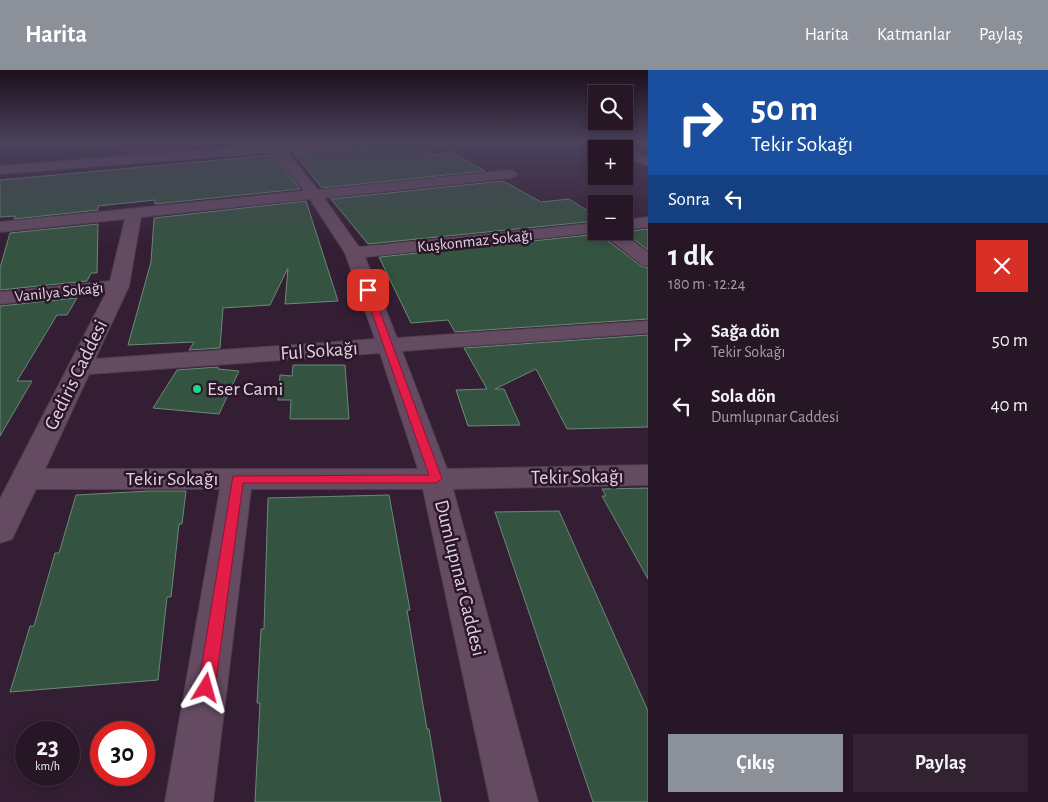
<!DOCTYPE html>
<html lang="tr">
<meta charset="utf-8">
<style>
body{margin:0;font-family:"Alegreya Sans",sans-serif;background:#332332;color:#f1f3f6;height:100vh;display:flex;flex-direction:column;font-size:19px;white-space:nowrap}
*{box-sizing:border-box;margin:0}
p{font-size:16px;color:#a49fa7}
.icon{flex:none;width:28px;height:28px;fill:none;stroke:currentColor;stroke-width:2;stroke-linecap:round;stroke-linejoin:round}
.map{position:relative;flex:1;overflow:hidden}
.sheet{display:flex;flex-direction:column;background:#271626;width:400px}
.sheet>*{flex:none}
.banner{background:#1a4fa0;color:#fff;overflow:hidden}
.tools{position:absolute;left:588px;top:15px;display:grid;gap:10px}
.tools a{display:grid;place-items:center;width:45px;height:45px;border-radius:0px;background:#271626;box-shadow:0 2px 8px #0003,0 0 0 1px #433543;font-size:25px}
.speed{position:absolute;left:15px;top:651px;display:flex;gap:10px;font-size:25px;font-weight:700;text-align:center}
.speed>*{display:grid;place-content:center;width:65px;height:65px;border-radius:50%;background:#271626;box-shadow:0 2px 8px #0003,0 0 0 1px #433543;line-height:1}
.speed small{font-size:12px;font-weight:400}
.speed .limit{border:8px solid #d22;background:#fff;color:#111}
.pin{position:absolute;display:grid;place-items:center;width:42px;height:42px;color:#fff;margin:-21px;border-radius:10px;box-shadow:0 2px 8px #0006}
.me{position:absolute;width:55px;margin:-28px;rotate:8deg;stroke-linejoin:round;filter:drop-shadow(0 0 4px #0008)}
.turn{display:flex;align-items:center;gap:18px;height:105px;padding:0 20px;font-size:22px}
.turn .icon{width:65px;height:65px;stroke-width:2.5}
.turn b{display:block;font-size:35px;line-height:42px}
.then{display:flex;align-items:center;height:48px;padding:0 20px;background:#0003;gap:10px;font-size:19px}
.round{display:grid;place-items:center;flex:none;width:52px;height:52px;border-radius:0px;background:#332332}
.summary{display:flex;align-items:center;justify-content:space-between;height:85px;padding:0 20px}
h1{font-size:30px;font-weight:700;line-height:38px}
.action{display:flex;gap:10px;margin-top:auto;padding:10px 20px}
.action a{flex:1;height:58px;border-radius:0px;background:#8c9099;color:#fff;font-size:20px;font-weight:700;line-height:58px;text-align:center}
.action a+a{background:#332332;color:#f1f3f6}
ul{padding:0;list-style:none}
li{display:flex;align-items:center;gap:15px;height:65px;padding:0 20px}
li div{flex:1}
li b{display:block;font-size:19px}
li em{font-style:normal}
header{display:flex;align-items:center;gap:30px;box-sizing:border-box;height:70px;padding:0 25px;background:#8c9099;color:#fff}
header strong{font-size:24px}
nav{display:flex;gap:28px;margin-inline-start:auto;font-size:18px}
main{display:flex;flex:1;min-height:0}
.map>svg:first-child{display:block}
.green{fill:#4c214a}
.building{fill:#355341;stroke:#698a76}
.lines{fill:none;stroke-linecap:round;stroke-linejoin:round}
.minor-casing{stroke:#4e3c4d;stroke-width:2}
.minor{fill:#644b62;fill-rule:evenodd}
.route{fill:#e11d48;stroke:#92132f}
.poi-dot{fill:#19d989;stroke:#2a1529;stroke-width:2}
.labels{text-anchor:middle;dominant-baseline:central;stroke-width:5;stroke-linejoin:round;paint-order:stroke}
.far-street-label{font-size:16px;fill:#e0d1de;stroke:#2a1529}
.street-label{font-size:20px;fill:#e0d1de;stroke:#2a1529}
.poi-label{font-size:20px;fill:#e0d1de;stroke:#2a1529;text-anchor:start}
</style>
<header>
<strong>Harita</strong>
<nav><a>Harita</a><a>Katmanlar</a><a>Paylaş</a></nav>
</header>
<main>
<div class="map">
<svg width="648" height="732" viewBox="0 0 648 732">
<rect width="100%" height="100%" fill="#341e33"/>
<path class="green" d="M 130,73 L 280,73 L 127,87 L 121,84 Z"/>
<path class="building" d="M 394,73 L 410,73 L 431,85 L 451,82 L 485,101 L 322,118 L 294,83 Z
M 274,85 L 300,119 L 155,134 L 155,130 L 98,136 L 98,140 L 14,149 L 15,146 L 0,147 L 0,110 Z
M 503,111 L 541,132 L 569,129 L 596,146 L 596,151 L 368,174 L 331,129 Z
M 306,131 L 338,231 L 285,234 L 288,198 L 270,235 L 223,238 L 220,278 L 189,280 L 194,272 L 128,275 L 151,192 L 154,148 Z
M 98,154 L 97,203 L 91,203 L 87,211 L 0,220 L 0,198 L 10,163 Z
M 648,159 L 648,180 L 623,161 L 624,162 Z
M 599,164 L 641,196 L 648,198 L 648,249 L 455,262 L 448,250 L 411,253 L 379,187 Z
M 77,228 L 67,245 L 57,245 L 17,311 L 32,311 L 0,366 L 0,236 Z
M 648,265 L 648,357 L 567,359 L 536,299 L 495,319 L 504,319 L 520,355 L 468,356 L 456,320 L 487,319 L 464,278 Z
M 293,295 L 345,295 L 349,349 L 290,349 L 291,330 L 278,330 L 280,305 L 292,306 Z
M 218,297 L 218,299 L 239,301 L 219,344 L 153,338 L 177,300 Z
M 648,418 L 648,509 L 602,426 L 606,426 L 602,419 Z
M 149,421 L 186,421 L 182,454 L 179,454 L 171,527 L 167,527 L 158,610 L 10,622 L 30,556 L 34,556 L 55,483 L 59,483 L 76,425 Z
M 389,425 L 410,540 L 407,540 L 427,659 L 429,659 L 441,732 L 255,732 L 260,633 L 257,633 L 261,559 L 264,559 L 268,428 Z
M 559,441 L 648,641 L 648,732 L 593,732 L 495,442 Z"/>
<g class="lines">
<defs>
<path id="minor" d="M 296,73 L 350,73 L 344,77 L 286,81 L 318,120 L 511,100 L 518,104 L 511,108 L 324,128 L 359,177 L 596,153 L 596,161 L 619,161 L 648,182 L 648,196 L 642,195 L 600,162 L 365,187 L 397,268 L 648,251 L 648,263 L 402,281 L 447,399 L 648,395 L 648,415 L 453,419 L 538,732 L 490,732 L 423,419 L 251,419 L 213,732 L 165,732 L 220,419 L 36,419 L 12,469 L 0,473 L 0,429 L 106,223 L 0,234 L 0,222 L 110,211 L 125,149 L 0,162 L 0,152 L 304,121 L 274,82 L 0,104 L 0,96 ZM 310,129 L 345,183 L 375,269 L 95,289 L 129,216 L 141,147 ZM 380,283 L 418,399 L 45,399 L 89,304 Z
M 624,78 L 648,87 L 648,96 L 624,86 L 622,79 Z
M 648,147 L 648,157 L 624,160 L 624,150 Z"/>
</defs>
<use href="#minor" class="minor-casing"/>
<use href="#minor" class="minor"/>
</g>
<linearGradient id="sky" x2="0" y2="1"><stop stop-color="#1d101c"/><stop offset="0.41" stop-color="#4a415b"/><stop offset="1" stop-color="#4a415b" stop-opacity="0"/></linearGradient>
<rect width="648" height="176" fill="url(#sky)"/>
<path class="route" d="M 368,218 L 372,220 L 442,409 L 436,413 L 243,413 L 215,618 L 212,624 L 206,626 L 200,624 L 198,618 L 233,406 L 429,405 L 364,220 Z"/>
<circle class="poi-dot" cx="197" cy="319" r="5"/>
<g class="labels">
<g class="far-street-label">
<text transform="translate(475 171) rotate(-6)">Kuşkonmaz Sokağı</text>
<text transform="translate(59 222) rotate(-6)">Vanilya Sokağı</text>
</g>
<g class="street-label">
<text transform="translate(319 281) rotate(-4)">Ful Sokağı</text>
<text transform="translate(76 305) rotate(-64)">Gediris Caddesi</text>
<text transform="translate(577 407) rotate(-1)">Tekir Sokağı</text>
<text x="172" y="409">Tekir Sokağı</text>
<text transform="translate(460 508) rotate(76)">Dumlupınar Caddesi</text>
</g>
<g class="poi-label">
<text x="207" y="319">Eser Cami</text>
</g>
</g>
</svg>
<div class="tools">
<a><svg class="icon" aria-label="search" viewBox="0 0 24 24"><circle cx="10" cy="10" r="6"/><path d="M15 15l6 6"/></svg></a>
<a>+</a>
<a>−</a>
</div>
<div class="speed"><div>23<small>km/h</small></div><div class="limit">30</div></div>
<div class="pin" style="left:368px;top:220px;background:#d93025"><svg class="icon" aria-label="arrive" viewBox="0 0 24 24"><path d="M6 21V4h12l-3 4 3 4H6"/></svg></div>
<svg class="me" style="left:206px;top:618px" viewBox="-20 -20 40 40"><path d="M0-17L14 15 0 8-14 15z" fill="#e11d48" stroke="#fff" stroke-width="4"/></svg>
</div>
<section class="sheet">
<div class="banner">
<div class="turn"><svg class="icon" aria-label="right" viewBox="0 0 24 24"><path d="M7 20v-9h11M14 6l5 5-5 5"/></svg><div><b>50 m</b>Tekir Sokağı</div></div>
<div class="then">Sonra<svg class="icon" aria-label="left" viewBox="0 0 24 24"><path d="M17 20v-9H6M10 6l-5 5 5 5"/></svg></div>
</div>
<div class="summary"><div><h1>1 dk</h1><p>180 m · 12:24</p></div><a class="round" style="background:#d93025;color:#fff"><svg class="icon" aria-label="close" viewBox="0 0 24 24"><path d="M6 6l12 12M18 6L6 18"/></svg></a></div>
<ul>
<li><svg class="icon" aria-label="right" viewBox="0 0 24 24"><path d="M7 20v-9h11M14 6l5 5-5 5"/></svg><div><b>Sağa dön</b><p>Tekir Sokağı</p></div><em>50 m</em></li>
<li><svg class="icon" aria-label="left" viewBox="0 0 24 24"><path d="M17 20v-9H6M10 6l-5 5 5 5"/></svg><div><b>Sola dön</b><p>Dumlupınar Caddesi</p></div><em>40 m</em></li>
</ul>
<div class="action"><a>Çıkış</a><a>Paylaş</a></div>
</section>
</main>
